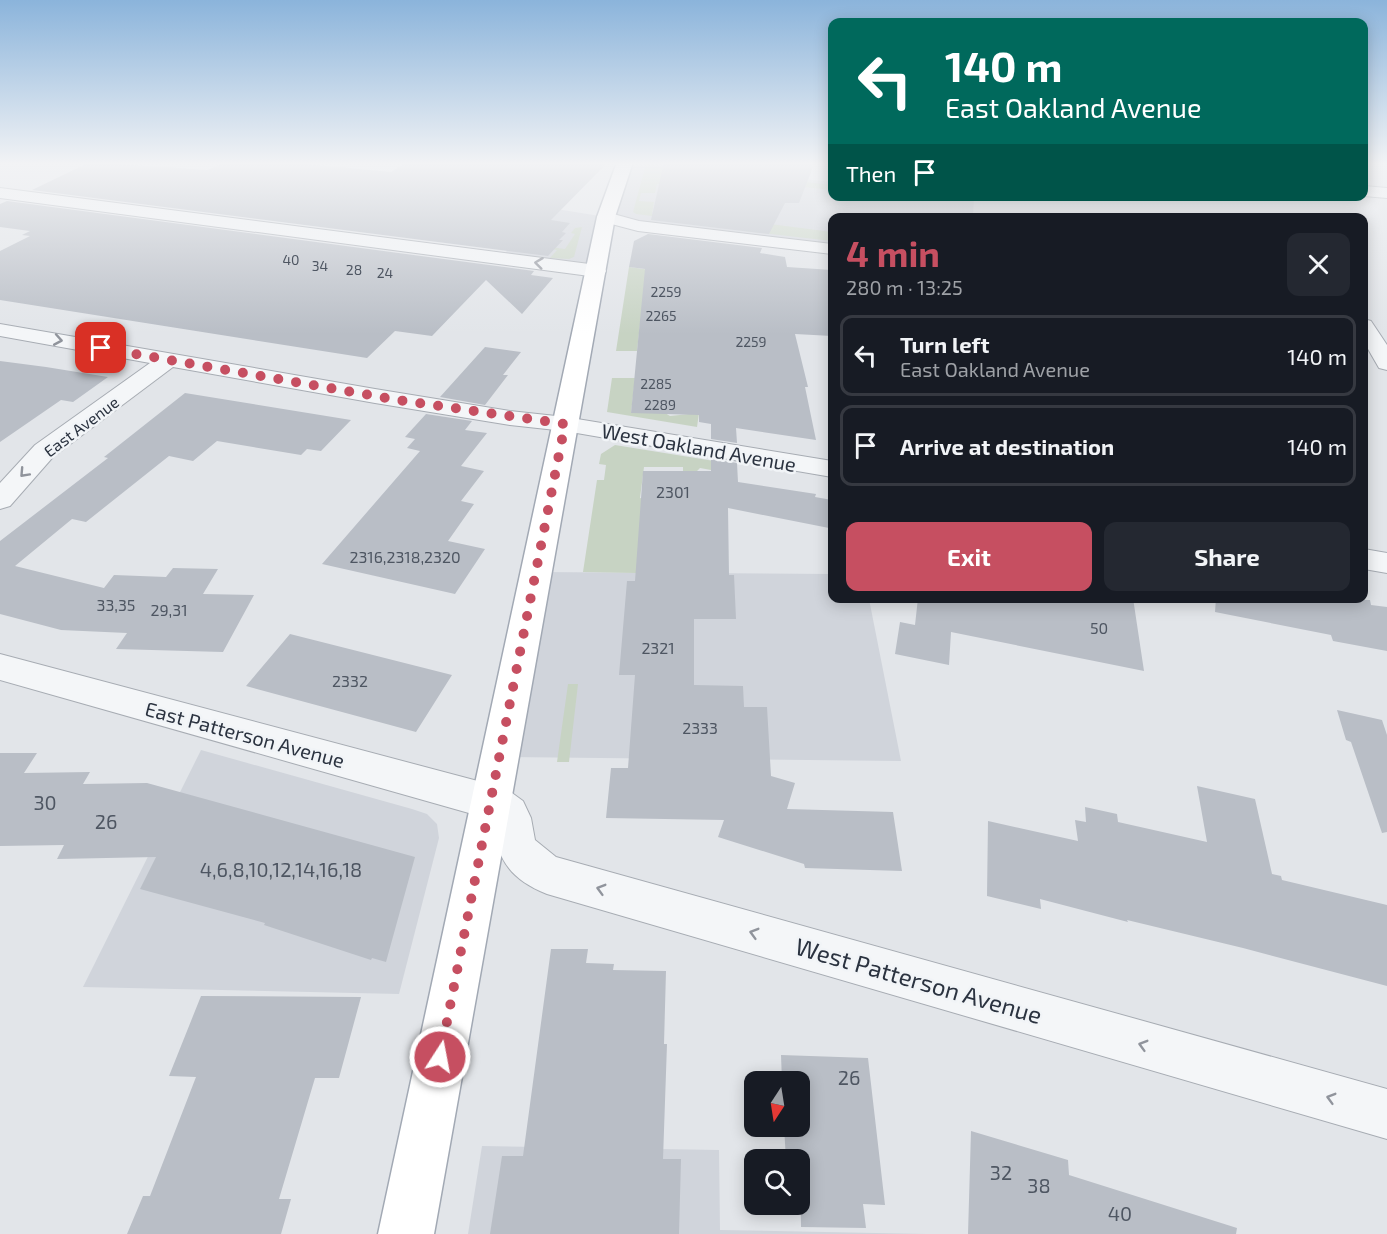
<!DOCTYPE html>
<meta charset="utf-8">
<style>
body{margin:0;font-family:"Exo 2",sans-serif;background:#242831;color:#f1f3f6;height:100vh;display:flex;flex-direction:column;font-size:22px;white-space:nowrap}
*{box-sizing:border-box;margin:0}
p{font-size:20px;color:#9ea1a6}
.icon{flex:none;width:33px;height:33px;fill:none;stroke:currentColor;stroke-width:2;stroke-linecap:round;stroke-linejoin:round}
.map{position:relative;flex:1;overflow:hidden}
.panel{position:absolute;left:828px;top:213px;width:540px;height:390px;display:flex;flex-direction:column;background:#171b24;border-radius:12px;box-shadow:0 3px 15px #0003}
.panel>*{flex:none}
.hud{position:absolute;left:828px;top:18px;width:540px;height:183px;border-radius:12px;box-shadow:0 3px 15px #0003;background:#00695c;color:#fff;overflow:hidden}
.needle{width:39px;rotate:192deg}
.buttons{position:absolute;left:744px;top:1071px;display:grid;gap:12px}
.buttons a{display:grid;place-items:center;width:66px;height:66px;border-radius:12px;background:#171b24;box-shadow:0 3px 15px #0003;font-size:30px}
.pin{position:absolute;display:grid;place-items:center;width:51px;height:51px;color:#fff;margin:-26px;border-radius:12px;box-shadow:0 3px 9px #0006}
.me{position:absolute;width:66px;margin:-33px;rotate:11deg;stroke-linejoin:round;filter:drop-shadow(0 0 4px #0008)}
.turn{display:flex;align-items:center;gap:21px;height:126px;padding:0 18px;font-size:27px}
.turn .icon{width:78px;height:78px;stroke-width:2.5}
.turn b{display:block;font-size:42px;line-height:51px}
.then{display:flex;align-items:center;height:57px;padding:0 18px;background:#0003;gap:12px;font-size:22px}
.round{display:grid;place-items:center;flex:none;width:63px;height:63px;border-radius:12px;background:#242831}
.headline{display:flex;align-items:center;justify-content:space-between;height:102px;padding:0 18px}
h1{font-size:36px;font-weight:700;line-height:45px;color:#c64f61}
.primary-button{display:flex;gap:12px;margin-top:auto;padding:12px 18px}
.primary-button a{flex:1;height:69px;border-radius:12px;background:#c64f61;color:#fff;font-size:24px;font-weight:700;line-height:69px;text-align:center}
.primary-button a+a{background:#242831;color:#f1f3f6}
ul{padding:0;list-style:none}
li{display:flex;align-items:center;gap:18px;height:81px;margin:0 12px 9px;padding:0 6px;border:3px solid #363941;border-radius:12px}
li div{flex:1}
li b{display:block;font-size:22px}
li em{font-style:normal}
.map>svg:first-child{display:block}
.built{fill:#d0d4db}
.green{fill:#c7d3c3}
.building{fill:#b9bec6}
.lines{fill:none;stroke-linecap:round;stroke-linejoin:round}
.minor-casing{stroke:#a7acb3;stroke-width:2}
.primary-casing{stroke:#a2a9b4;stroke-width:3}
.minor{fill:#f4f6f8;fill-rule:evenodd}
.primary{fill:#fff;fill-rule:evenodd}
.oneway{stroke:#90949c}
.route{stroke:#c64f61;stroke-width:10;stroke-dasharray:0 18}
.labels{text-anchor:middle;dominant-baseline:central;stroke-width:5;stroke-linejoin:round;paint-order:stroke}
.far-number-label{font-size:14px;fill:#4e5662}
.far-street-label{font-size:16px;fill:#2b3340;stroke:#f1f4f7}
.number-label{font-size:16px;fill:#4e5662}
.street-label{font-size:20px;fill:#2b3340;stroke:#f1f4f7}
.near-number-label{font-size:20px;fill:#4e5662}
.near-street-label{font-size:24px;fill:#2b3340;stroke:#f1f4f7}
</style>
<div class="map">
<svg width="1387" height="1234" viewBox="0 0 1387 1234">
<rect width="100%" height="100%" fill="#e2e5e9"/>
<path class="built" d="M 625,162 L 765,162 L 764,175 L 832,182 L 832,196 L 974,197 L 973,217 L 832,218 L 832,249 L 606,217 L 597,271 L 500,258 L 550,208 L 606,217 Z
M 535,572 L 832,574 L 832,598 L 869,599 L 901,761 L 499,757 Z
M 201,750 L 412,809 L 427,814 L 437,824 L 439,838 L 399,994 L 83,987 Z
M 482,1146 L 719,1150 L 720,1230 L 926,1234 L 468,1234 Z"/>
<path class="green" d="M 646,164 L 832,185 L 832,190 L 794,186 L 657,184 L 655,193 L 641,193 L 639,201 L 654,202 L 652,214 L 699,215 L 832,232 L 832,241 L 744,231 L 715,224 L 636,214 L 633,212 Z
M 582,227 L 574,257 L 569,259 L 550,258 L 557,250 L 549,249 L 550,247 L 565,249 L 575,234 L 571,233 L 575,228 Z
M 629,267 L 658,271 L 640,324 L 637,351 L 616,351 Z
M 612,378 L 635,378 L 631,413 L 665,413 L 670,416 L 699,413 L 697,427 L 607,412 Z
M 615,445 L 714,461 L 711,470 L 700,468 L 697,471 L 683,471 L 683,467 L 644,467 L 640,498 L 646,499 L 636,573 L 583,572 L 597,480 L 604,480 L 606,465 L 599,464 L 601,454 Z
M 568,684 L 578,684 L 569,762 L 557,762 Z"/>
<path class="building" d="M 90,162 L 208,170 L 224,162 L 286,162 L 391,172 L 407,162 L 608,162 L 551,220 L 570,223 L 562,232 L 566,233 L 559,240 L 563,240 L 548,256 L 32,190 Z
M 664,162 L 815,162 L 799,203 L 785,203 L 769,234 L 651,220 Z
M 7,201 L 534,271 L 531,275 L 553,278 L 522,314 L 486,280 L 432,336 L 395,331 L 367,358 L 0,300 L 0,251 L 30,236 L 22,235 L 30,231 L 0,227 L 0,204 Z
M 648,234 L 762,248 L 760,253 L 785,257 L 787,267 L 832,270 L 832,336 L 795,334 L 808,387 L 805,387 L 816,440 L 736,428 L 737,443 L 711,439 L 711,424 L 699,422 L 699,415 L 631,413 L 645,269 L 629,267 L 634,241 Z
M 485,347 L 521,352 L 503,375 L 508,375 L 485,405 L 440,397 Z
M 0,361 L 46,367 L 108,377 L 73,402 L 61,400 L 0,442 Z
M 185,393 L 351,420 L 321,451 L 307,449 L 301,455 L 217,441 L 193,461 L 169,456 L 86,522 L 72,519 L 15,566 L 104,588 L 114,575 L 166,577 L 173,568 L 218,569 L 203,594 L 254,595 L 223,652 L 116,649 L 127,633 L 61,630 L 0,614 L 0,541 L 108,458 L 104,457 Z
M 426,414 L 472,421 L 465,430 L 487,433 L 461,466 L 484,471 L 461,501 L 474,504 L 448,541 L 485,549 L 455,594 L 322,564 L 420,451 L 407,448 L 415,439 L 405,437 Z
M 711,459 L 737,463 L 738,482 L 816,494 L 815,497 L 832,500 L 832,515 L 829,528 L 728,508 L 729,575 L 734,575 L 736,619 L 694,619 L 694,685 L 743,686 L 744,707 L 767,707 L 771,776 L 795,783 L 787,809 L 893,812 L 902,871 L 805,868 L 804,864 L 718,837 L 724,820 L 606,818 L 611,768 L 628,768 L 635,675 L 619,675 L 627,581 L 635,581 L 643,471 L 711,471 Z
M 918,598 L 1133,598 L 1144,671 L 951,632 L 949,665 L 895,654 L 900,622 L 915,625 Z
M 1216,598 L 1370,600 L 1371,605 L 1387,607 L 1387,651 L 1333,641 L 1331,635 L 1215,612 Z
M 290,634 L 452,675 L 416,732 L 246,686 Z
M 1337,710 L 1382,720 L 1387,735 L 1387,832 L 1382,833 L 1351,742 L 1346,740 Z
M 0,753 L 37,753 L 24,773 L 90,772 L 83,784 L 147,783 L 415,857 L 386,962 L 372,958 L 371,960 L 264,925 L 265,923 L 140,889 L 156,857 L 57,859 L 64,845 L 0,846 Z
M 1197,786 L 1255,799 L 1272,874 L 1281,876 L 1282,880 L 1387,905 L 1387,986 L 1243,948 L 1127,920 L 1128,922 L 1040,899 L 1041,909 L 987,896 L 988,821 L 1078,841 L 1075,820 L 1086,822 L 1085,807 L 1117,814 L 1118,822 L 1207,842 Z
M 551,949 L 588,949 L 586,963 L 614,964 L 613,970 L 666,971 L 664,1044 L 667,1044 L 663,1159 L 681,1159 L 679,1234 L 490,1234 L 502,1156 L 523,1156 Z
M 201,996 L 361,997 L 339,1078 L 315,1078 L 279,1199 L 291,1199 L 281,1234 L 127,1234 L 143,1196 L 150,1196 L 196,1077 L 169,1076 Z
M 781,1055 L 868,1058 L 885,1205 L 863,1204 L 866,1228 L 801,1227 L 800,1160 L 786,1160 L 784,1126 L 800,1126 L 800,1082 L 782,1082 Z
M 971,1131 L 1068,1160 L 1069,1175 L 1237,1228 L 1236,1234 L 968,1234 Z"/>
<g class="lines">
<defs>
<path id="minor" d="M 1364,186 L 1387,188 L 1387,198 L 1364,196 Z
M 0,188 L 597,265 L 604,267 L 606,271 L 604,275 L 597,277 L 0,198 Z
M 606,212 L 639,221 L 832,244 L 832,254 L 638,231 L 600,221 L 597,217 L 600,213 Z
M 1364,319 L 1371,321 L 1387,345 L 1387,370 L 1379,368 L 1364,342 Z
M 0,324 L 375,389 L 510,411 L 565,417 L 832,461 L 832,477 L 565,431 L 510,425 L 375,403 L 173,367 L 53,457 L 10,506 L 0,509 L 0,483 L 35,445 L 150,363 L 0,336 Z
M 1364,549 L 1387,553 L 1387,573 L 1364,569 Z
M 0,654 L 489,784 L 512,793 L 523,801 L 531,818 L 535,840 L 556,857 L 1387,1089 L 1387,1139 L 547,894 C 512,880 497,861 493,823 L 483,817 L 0,680 Z"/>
<path id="primary" d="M 617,162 L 633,162 L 615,217 L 434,1234 L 378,1234 L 597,217 Z"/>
</defs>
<use href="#minor" class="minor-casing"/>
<use href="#primary" class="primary-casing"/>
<use href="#minor" class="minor"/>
<use href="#primary" class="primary"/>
</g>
<defs><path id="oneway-chevron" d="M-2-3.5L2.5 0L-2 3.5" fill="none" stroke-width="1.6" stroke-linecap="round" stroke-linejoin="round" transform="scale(1.5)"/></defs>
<g class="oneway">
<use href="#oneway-chevron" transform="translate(539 263) rotate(-173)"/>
<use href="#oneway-chevron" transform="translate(58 340) rotate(10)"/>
<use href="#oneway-chevron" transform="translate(24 473) rotate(133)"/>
<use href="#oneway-chevron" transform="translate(601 889) rotate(-164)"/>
<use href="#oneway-chevron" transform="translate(754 933) rotate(-164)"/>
<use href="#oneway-chevron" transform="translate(1143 1045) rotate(-164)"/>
<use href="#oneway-chevron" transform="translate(1331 1098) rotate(-164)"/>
</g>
<linearGradient id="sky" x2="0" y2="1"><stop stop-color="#8bb4db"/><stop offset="0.49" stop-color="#f2f3f5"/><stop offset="1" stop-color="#f2f3f5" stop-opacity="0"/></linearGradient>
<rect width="1387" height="334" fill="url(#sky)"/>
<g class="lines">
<path class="route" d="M 101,348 L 398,400 L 565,424 L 440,1057"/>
</g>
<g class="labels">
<g class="far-number-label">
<text x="291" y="259">40</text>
<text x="320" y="265">34</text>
<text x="354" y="269">28</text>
<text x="385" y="272">24</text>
<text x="666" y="291">2259</text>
<text x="661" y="315">2265</text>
<text x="751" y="341">2259</text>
<text x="656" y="383">2285</text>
<text x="660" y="404">2289</text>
</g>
<g class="far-street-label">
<text transform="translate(81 426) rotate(-37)">East Avenue</text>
</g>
<g class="number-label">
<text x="673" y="491">2301</text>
<text x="405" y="556">2316,2318,2320</text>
<text x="116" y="604">33,35</text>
<text x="169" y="609">29,31</text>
<text x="1099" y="627">50</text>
<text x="658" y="647">2321</text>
<text x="350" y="680">2332</text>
<text x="700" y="727">2333</text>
</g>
<g class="street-label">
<text transform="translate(699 447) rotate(10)">West Oakland Avenue</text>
<text transform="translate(245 734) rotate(15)">East Patterson Avenue</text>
</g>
<g class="near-number-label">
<text x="45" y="802">30</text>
<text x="106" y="821">26</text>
<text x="281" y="869">4,6,8,10,12,14,16,18</text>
<text x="849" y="1077">26</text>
<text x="1001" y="1172">32</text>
<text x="1039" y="1185">38</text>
<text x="1120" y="1213">40</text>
</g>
<g class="near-street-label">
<text transform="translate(919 980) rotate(16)">West Patterson Avenue</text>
</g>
</g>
</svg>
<div class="buttons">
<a><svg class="needle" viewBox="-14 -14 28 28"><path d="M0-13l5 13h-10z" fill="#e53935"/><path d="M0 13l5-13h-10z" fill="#9ea1a6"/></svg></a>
<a><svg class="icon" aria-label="search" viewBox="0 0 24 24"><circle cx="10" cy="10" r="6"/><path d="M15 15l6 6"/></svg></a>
</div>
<div class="pin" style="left:101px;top:348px;background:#d93025"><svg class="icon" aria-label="arrive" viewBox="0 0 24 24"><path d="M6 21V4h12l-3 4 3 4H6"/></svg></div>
<svg class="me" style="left:440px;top:1057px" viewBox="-20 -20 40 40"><circle r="17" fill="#c64f61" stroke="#fff" stroke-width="3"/><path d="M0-11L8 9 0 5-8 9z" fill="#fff"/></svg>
<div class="hud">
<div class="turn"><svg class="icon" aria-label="left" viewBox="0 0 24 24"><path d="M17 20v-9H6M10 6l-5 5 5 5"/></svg><div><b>140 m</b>East Oakland Avenue</div></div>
<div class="then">Then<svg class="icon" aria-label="arrive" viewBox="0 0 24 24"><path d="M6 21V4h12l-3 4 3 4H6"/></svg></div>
</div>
<section class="panel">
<div class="headline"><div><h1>4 min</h1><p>280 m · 13:25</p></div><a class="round"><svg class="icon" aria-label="close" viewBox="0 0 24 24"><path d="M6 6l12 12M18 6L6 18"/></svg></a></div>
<ul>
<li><svg class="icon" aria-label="left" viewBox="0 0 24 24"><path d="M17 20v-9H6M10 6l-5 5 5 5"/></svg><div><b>Turn left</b><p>East Oakland Avenue</p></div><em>140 m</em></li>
<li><svg class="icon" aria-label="arrive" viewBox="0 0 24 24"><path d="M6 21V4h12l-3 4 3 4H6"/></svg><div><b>Arrive at destination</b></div><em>140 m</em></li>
</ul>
<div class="primary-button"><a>Exit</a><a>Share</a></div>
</section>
</div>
